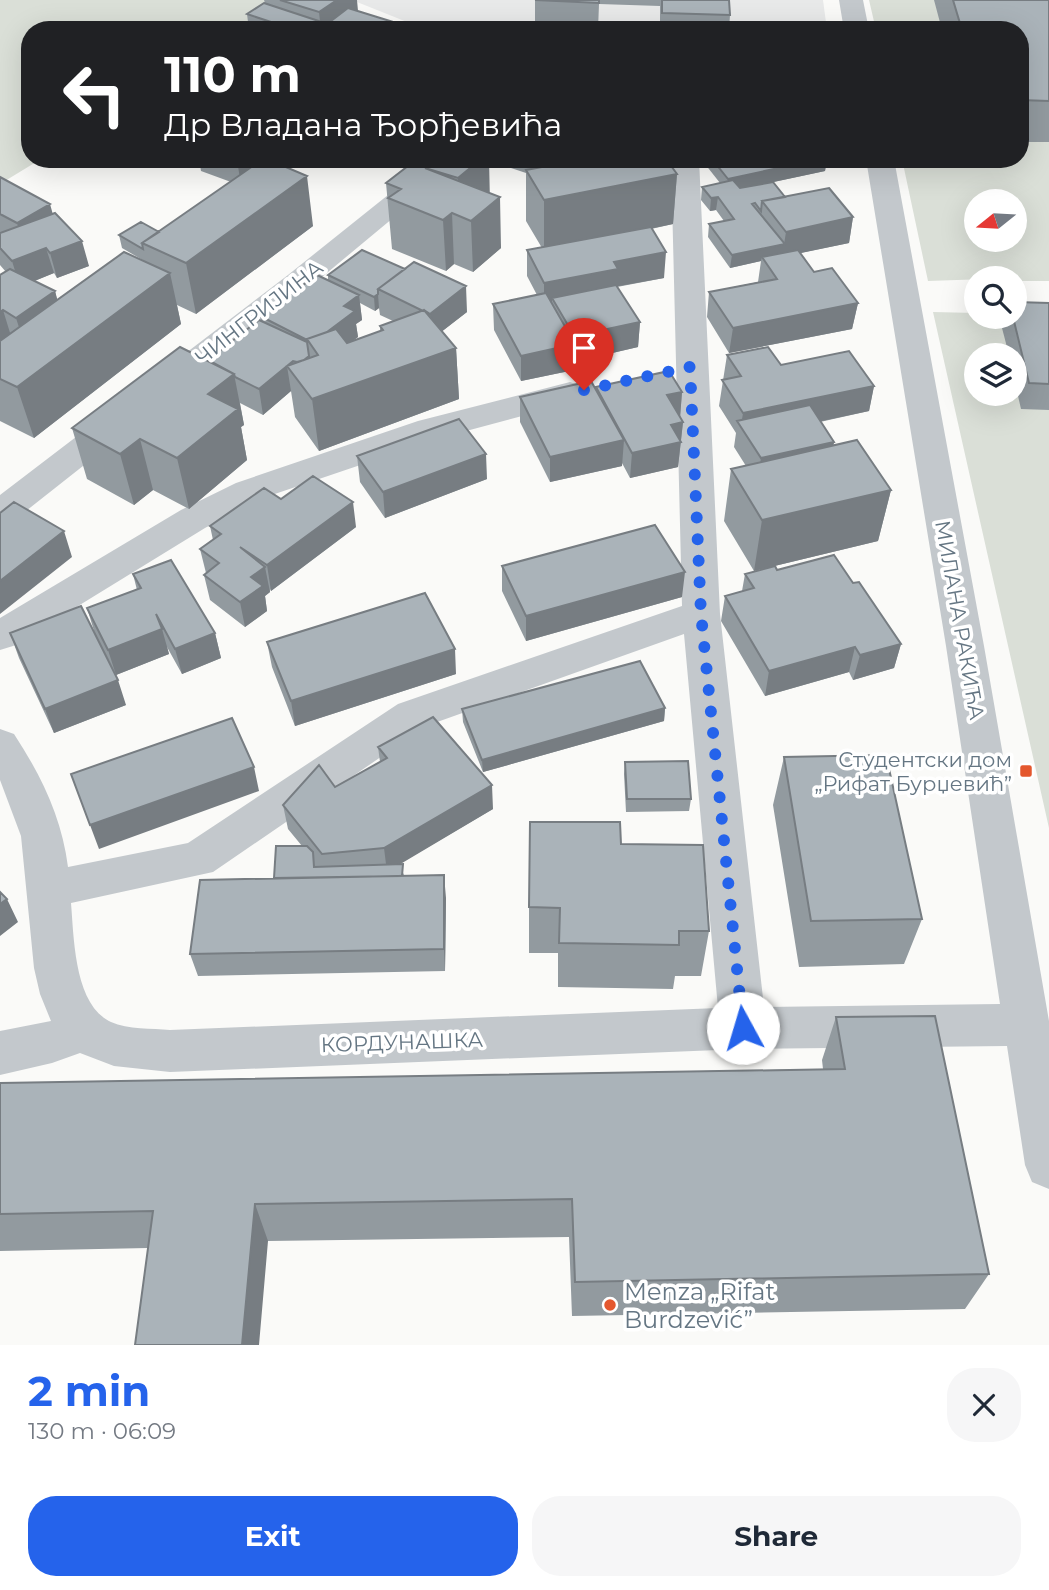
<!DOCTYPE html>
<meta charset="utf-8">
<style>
body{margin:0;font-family:Montserrat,sans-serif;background:#f6f6f7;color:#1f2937;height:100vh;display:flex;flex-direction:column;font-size:26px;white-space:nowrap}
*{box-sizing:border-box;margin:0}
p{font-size:23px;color:#747a83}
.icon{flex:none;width:38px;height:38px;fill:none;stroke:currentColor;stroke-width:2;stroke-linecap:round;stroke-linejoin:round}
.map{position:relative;height:1345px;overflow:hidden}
.panel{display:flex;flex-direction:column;background:#fff;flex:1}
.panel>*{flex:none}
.banner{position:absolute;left:21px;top:21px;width:1008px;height:147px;border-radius:28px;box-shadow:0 7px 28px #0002;background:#202124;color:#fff;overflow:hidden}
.needle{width:46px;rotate:252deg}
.controls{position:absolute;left:964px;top:189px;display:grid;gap:14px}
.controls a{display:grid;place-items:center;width:63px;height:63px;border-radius:50%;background:#fff;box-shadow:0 7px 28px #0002;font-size:35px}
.pin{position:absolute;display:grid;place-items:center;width:60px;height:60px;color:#fff;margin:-72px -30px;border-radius:50% 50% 50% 0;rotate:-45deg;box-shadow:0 0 7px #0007}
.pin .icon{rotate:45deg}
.me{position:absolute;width:77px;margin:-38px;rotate:354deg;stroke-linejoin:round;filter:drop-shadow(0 0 5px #0008)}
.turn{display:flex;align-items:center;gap:24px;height:147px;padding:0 28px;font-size:32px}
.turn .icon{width:91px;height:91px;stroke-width:2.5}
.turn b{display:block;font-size:49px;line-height:60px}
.round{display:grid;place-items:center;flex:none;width:74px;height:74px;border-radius:28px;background:#f6f6f7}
.overview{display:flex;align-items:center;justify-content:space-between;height:119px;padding:0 28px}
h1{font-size:42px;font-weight:700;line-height:52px;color:#2563eb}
.button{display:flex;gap:14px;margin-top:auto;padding:14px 28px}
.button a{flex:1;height:80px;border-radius:28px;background:#2563eb;color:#fff;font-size:28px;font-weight:700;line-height:80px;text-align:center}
.button a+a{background:#f6f6f7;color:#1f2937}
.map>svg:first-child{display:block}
.built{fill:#e8e9e9}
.green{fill:#dadfd7;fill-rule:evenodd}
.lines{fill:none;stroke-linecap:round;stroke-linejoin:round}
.minor{fill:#c3c8cc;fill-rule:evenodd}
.wall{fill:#929a9f;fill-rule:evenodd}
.shaded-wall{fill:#777d82}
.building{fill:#aab3b9;stroke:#777d82;stroke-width:2}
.route{stroke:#2563eb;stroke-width:12;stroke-dasharray:0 21.6}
.poi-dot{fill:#e4572e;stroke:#fff;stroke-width:2.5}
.labels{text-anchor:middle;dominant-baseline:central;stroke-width:7;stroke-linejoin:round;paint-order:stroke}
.street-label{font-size:21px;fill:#657683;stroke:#fff}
.poi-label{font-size:21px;fill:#657683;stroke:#fff;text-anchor:end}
.near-poi-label{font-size:24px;fill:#657683;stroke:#fff;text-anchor:start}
</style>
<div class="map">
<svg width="1049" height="1345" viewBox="0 0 1049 1345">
<rect width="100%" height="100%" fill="#fafaf8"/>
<path class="built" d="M 352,0 L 823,0 L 827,30 L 427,30 Z"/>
<path class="green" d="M 0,0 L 282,0 L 237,30 L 30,30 L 30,159 L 41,159 L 0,184 Z
M 869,0 L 1049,0 L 1049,281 L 1015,281 L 1015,278 L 928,281 L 902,159 L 1020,159 L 1020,30 L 876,30 ZM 976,201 L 1015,201 L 1015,240 L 976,240 Z
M 933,312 L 976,313 L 976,317 L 1049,316 L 1049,828 ZM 976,355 L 1015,355 L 1015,394 L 976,394 Z"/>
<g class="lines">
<path class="minor" d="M 839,0 L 863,0 L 869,30 L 844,30 Z
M 433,159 L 464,159 L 310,287 L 12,522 L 0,525 L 0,495 L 288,275 Z
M 671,159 L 699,159 L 720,614 L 764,1007 L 1000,1004 L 946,646 L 866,159 L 894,159 L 984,646 L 1049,1021 L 1049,1189 L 1032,1182 L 1025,1165 L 1007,1046 L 743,1049 L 170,1072 L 114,1066 L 80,1053 L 52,1063 L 0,1075 L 0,1031 L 51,1021 L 40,994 L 34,968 L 21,836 L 0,780 L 0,729 L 14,734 C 41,775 62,818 68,867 L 188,843 L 398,704 L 682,606 ZM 684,634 L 718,1008 L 170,1030 C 152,1028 128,1030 111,1022 C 74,1005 74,938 71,903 L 213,872 L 426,726 Z
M 570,382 L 582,386 L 586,393 L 582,400 L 440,438 L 260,499 L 205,528 L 13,646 L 0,650 L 0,618 L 181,510 L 236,483 L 418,421 Z"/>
</g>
<path class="wall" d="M 264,0 L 357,0 L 357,11 L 419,30 L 249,30 L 247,14 L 265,3 Z
M 535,0 L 729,0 L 730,15 L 729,30 L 660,30 L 660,6 L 599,4 L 598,30 L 535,30 Z
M 934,0 L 1049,0 L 1049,142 L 1020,142 L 1020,30 L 942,30 Z
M 199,159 L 272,159 L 271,161 L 313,226 L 196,314 L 177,305 L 181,324 L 34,438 L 0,421 L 0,275 L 6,272 L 0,265 L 0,177 L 53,214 L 89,266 L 57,278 L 54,273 L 34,281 L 55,291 L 57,300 L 146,262 L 122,248 L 119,235 L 159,232 L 231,182 L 201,171 Z
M 489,159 L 489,193 L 501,248 L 473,272 L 454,264 L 446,271 L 392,249 L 386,183 Z
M 490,159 L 666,159 L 677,174 L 673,224 L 651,229 L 664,278 L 617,287 L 640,322 L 638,347 L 608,354 L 607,363 L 578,370 L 574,363 L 574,370 L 521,381 L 494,330 L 493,304 L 537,295 L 527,276 L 527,250 L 542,248 L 526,221 L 526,173 L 490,161 Z
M 705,159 L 827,159 L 825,171 L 773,182 L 785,197 L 853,217 L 849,243 L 800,253 L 814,272 L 858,303 L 852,329 L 729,353 L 707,317 L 709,292 L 758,282 L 761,261 L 730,268 L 708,237 L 709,224 L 724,221 L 716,210 L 710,211 L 701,200 L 702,187 L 720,183 L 705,164 Z
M 328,275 L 467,312 L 442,331 L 456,348 L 459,399 L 319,451 L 295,417 L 291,391 L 263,415 L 240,403 L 244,425 L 241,427 L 247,460 L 189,509 L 153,490 L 134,505 L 87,479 L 72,428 L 208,360 L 261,321 L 260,316 L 328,280 ZM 360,303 L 375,311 L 379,308 L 380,315 L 393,321 L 380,326 L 380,331 L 352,341 L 358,337 L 356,324 L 362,320 Z
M 1049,303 L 1049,410 L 1021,409 L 1015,383 L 1015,355 L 1009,355 L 1002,328 L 1006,317 L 1015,317 Z
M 727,355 L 781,365 L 874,386 L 869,411 L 820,422 L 834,442 L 833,446 L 891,490 L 878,541 L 754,571 L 724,521 L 731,469 L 746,466 L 734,447 L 736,433 L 719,406 Z
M 596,387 L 682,392 L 680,417 L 683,422 L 678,467 L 630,478 L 622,463 L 622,466 L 550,482 L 520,422 L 520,397 L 596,389 Z
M 357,456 L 487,479 L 385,518 L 360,482 Z
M 281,499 L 356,527 L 271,591 L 270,589 L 270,592 L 265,596 L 267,611 L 245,627 L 210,600 L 204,575 L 206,573 L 200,549 L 213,540 L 210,526 Z
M 502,566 L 682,597 L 526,641 L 502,591 Z
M 777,570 L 853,583 L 901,644 L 894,668 L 853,680 L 849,672 L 765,696 L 721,621 L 725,596 L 742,591 L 745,574 Z
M 133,574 L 215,633 L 221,658 L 182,674 L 167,647 L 169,654 L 116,675 L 95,634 L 87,608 L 137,590 Z
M 10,633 L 126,705 L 54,733 L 19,658 Z
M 267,642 L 456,674 L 295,726 L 272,667 Z
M 665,708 L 664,721 L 483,772 L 463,722 L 462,709 Z
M 378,747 L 493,809 L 399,864 L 404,875 L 446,898 L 445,971 L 198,976 L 190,954 L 274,878 L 302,846 L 288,829 L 283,805 L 335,787 L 380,762 Z
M 784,757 L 922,919 L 904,964 L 799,967 L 773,805 Z
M 625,762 L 691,799 L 689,811 L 626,812 L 624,774 Z
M 621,844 L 709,931 L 701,976 L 675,976 L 673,989 L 558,987 L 558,953 L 529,953 L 529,907 Z
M 836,1017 L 989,1274 L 965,1309 L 572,1316 L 569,1237 L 268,1241 L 148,1248 L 0,1251 L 0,1083 L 823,1069 L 822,1060 Z"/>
<path class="shaded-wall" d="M 337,0 L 357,0 L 358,11 L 340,24 L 331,21 L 332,29 L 321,30 L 319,12 Z
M 239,159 L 272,159 L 272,160 L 241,185 L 237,160 Z
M 481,159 L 489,159 L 490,203 L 459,216 L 458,178 Z
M 537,159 L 548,159 L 548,166 L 537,177 Z
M 565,159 L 590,159 L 564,194 Z
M 820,159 L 827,159 L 825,171 L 727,192 L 728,179 Z
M 677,174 L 673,224 L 544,251 L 544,200 Z
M 307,176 L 313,226 L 196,314 L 186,263 Z
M 500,197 L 501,248 L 473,272 L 471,221 Z
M 718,197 L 716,210 L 710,211 L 711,198 Z
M 50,204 L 57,229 L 24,248 L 17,223 Z
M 452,213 L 454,264 L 446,271 L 443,220 Z
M 853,217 L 849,243 L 782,257 L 786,232 Z
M 82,241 L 89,266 L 57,278 L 50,253 Z
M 785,244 L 782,257 L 762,257 L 761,261 L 730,268 L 732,255 Z
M 46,248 L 54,273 L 20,287 L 12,261 Z
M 666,252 L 664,278 L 552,298 L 552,307 L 544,308 L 544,283 L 614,262 Z
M 170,273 L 181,324 L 34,438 L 17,387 Z
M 466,286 L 467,312 L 431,340 L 430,314 Z
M 55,291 L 62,317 L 24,343 L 16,318 Z
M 378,294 L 379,308 L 375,311 L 374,297 Z
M 359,295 L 362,320 L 356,324 L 358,337 L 321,365 L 318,355 L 314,349 L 344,306 Z
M 858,303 L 852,329 L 729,353 L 733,328 Z
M 3,310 L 11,336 L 0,343 L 0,312 Z
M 640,322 L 638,347 L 608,354 L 607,363 L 578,370 L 579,344 L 603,330 Z
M 575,344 L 574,370 L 521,381 L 521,356 Z
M 456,348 L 459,399 L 319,451 L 312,399 Z
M 293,361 L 296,377 L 287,366 L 291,391 L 263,415 L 259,389 Z
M 234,374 L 244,425 L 241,427 L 247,460 L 189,509 L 177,458 L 208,394 Z
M 874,386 L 869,411 L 747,437 L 741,426 L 743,413 Z
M 682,392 L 680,418 L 667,395 Z
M 683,422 L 678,467 L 630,478 L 632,453 L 671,425 Z
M 140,439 L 153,490 L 134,505 L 120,454 Z
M 624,440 L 622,466 L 550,482 L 550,457 Z
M 834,442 L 829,468 L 757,484 L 761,458 Z
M 486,454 L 487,479 L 385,518 L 383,492 Z
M 891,490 L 878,541 L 754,571 L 762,520 Z
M 353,502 L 356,527 L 271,591 L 267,565 Z
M 64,531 L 72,557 L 0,614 L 0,581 Z
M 265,567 L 270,592 L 265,596 L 267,611 L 245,627 L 240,602 L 251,577 Z
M 685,572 L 682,597 L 526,641 L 526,616 Z
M 162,629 L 169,654 L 116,675 L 108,650 Z
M 215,633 L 221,658 L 182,674 L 175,649 Z
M 901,644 L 894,668 L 853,680 L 860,655 Z
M 855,647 L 849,672 L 765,696 L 769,671 Z
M 455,649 L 456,674 L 295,726 L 291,701 Z
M 118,680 L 126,705 L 54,733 L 45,709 Z
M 665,708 L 664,721 L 483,772 L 482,760 Z
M 254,767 L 259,791 L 99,849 L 90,825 Z
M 492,785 L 493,809 L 387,872 L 384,848 Z
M 444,875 L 446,898 L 445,971 L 444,949 Z
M 7,899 L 18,922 L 0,936 L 0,904 Z
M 255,1204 L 268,1241 L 259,1345 L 242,1345 Z"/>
<path class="building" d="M 280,0 L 337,0 L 319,12 Z
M 535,0 L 599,0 L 599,3 Z
M 662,0 L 729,0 L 730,15 L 662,13 Z
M 953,0 L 1049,0 L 1049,101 L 1020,100 L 1020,30 L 962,30 Z
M 264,3 L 346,30 L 295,30 L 247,14 Z
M 348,8 L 419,30 L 359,30 L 331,21 Z
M 213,23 L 233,30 L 202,30 Z
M 263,159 L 267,159 L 307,176 L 186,263 L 142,243 Z
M 417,159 L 481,159 L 458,178 L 425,168 L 500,197 L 471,221 L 452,213 L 443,220 L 388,198 L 401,189 L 386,183 Z
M 584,159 L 666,159 L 677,174 L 544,200 L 526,170 Z
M 712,159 L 820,159 L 728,179 Z
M 0,177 L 50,204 L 17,223 L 0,214 Z
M 733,180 L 740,188 L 773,182 L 785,197 L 762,201 L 761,211 L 755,203 L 752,204 L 785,244 L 732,255 L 709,224 L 734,219 L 718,197 L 711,198 L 702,187 Z
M 829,188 L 853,217 L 786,232 L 762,201 Z
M 55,213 L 82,241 L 50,253 L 46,248 L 12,261 L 0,248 L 0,233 Z
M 141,222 L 159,232 L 142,243 L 143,249 L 119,235 Z
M 651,227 L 666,252 L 614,262 L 618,269 L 544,283 L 527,250 Z
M 362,250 L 405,269 L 378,289 L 378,294 L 374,297 L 328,275 Z
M 798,250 L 814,272 L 832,268 L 858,303 L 733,328 L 709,292 L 777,279 L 762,257 Z
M 124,252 L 170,273 L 17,387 L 0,379 L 0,341 Z
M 414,262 L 466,286 L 430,314 L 424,310 L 423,311 L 378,289 Z
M 10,269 L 55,291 L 16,318 L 3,310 L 0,312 L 0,275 Z
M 317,275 L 359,295 L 344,306 L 355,311 L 327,332 L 307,339 L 307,340 L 260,316 Z
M 616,285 L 640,322 L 603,330 L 609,338 L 579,344 L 552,298 Z
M 546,293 L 575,344 L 521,356 L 493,304 Z
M 1015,302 L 1049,303 L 1049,384 L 1029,383 L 1013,317 L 1015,317 Z
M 424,310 L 456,348 L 312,399 L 287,366 L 318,355 L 307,339 L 336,329 L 347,343 L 383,330 L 380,326 Z
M 259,320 L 307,342 L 309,356 L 304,360 L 297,362 L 293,361 L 259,389 L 235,377 L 234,374 L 208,360 Z
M 180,347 L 234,374 L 208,394 L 238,409 L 177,458 L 140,439 L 120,454 L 72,428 Z
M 768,347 L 781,365 L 849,351 L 874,386 L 743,413 L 722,380 L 741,376 L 727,355 Z
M 669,371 L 682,392 L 667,395 L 683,422 L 671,425 L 681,442 L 632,453 L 596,387 Z
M 591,381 L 624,440 L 550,457 L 520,397 Z
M 810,405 L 834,442 L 761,458 L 737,421 Z
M 459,419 L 486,454 L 383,492 L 357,456 Z
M 857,440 L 891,490 L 762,520 L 731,469 Z
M 313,476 L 353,502 L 267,565 L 240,547 L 265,567 L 251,577 L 263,586 L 240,602 L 204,575 L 219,563 L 200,549 L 221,534 L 210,526 L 264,488 L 281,499 Z
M 14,502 L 64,531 L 0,581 L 0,513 Z
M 655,525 L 685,572 L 526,616 L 502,566 Z
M 834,555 L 853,583 L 859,582 L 901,644 L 860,655 L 855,647 L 769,671 L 725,596 L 754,588 L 745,574 L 775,566 L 777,570 Z
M 171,560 L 215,633 L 175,649 L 156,614 L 162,629 L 108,650 L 87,608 L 141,588 L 133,574 Z
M 425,593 L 455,649 L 291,701 L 267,642 Z
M 81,606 L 118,680 L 45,709 L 10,633 Z
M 640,661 L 665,708 L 482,760 L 462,709 Z
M 433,717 L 492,785 L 384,848 L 322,854 L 283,805 L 319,765 L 335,787 L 387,758 L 378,747 Z
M 232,718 L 254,767 L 90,825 L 71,774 Z
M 886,755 L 922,919 L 811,921 L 784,757 Z
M 688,761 L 691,799 L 627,799 L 625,762 Z
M 530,822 L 620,822 L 621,844 L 703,845 L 709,931 L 679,931 L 679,945 L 559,943 L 560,908 L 529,907 Z
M 276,846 L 307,846 L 313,852 L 314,867 L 403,864 L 402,876 L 274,878 Z
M 444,875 L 444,949 L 190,954 L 200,880 Z
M 0,892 L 7,899 L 0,904 Z
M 935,1016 L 989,1274 L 575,1282 L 572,1199 L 255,1204 L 242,1345 L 135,1345 L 153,1211 L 0,1214 L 0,1083 L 845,1069 L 836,1017 Z"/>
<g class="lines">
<path class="route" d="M 584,390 L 690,367 L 701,614 L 743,1028"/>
</g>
<g class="poi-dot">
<rect x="1019" y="764" width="14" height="14" rx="3.5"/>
<circle cx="610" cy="1305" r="7"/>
</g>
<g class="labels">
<g class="street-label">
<text transform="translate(259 312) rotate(-38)">ЧИНГРИЈИНА</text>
<text transform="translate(960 620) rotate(80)">МИЛАНА РАКИЋА</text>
<text transform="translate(402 1042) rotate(-2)">КОРДУНАШКА</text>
</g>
<g class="poi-label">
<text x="1012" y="759">Студентски дом<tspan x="1012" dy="24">„Рифат Бурџевић”</tspan></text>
</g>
<g class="near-poi-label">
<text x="624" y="1291">Menza „Rifat<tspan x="624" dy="28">Burdzević”</tspan></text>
</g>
</g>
</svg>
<div class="controls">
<a><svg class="needle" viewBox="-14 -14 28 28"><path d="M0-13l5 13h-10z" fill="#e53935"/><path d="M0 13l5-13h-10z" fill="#747a83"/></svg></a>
<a><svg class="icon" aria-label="search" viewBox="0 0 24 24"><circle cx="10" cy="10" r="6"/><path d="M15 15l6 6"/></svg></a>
<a><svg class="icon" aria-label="layers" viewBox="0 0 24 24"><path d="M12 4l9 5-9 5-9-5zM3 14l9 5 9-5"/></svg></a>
</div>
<div class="pin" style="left:584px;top:390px;background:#d93025"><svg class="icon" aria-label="arrive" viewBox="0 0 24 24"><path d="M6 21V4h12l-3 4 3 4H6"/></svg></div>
<svg class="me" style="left:743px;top:1028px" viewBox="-20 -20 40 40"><circle r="19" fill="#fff"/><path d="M0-13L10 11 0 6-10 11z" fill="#2563eb"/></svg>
<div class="banner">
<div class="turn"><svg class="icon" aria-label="left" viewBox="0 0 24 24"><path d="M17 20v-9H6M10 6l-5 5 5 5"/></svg><div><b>110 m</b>Др Владана Ђорђевића</div></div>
</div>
</div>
<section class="panel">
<div class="overview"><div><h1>2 min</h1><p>130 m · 06:09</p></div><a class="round"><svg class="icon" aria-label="close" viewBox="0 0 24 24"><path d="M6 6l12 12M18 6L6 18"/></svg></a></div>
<div class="button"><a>Exit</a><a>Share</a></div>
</section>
